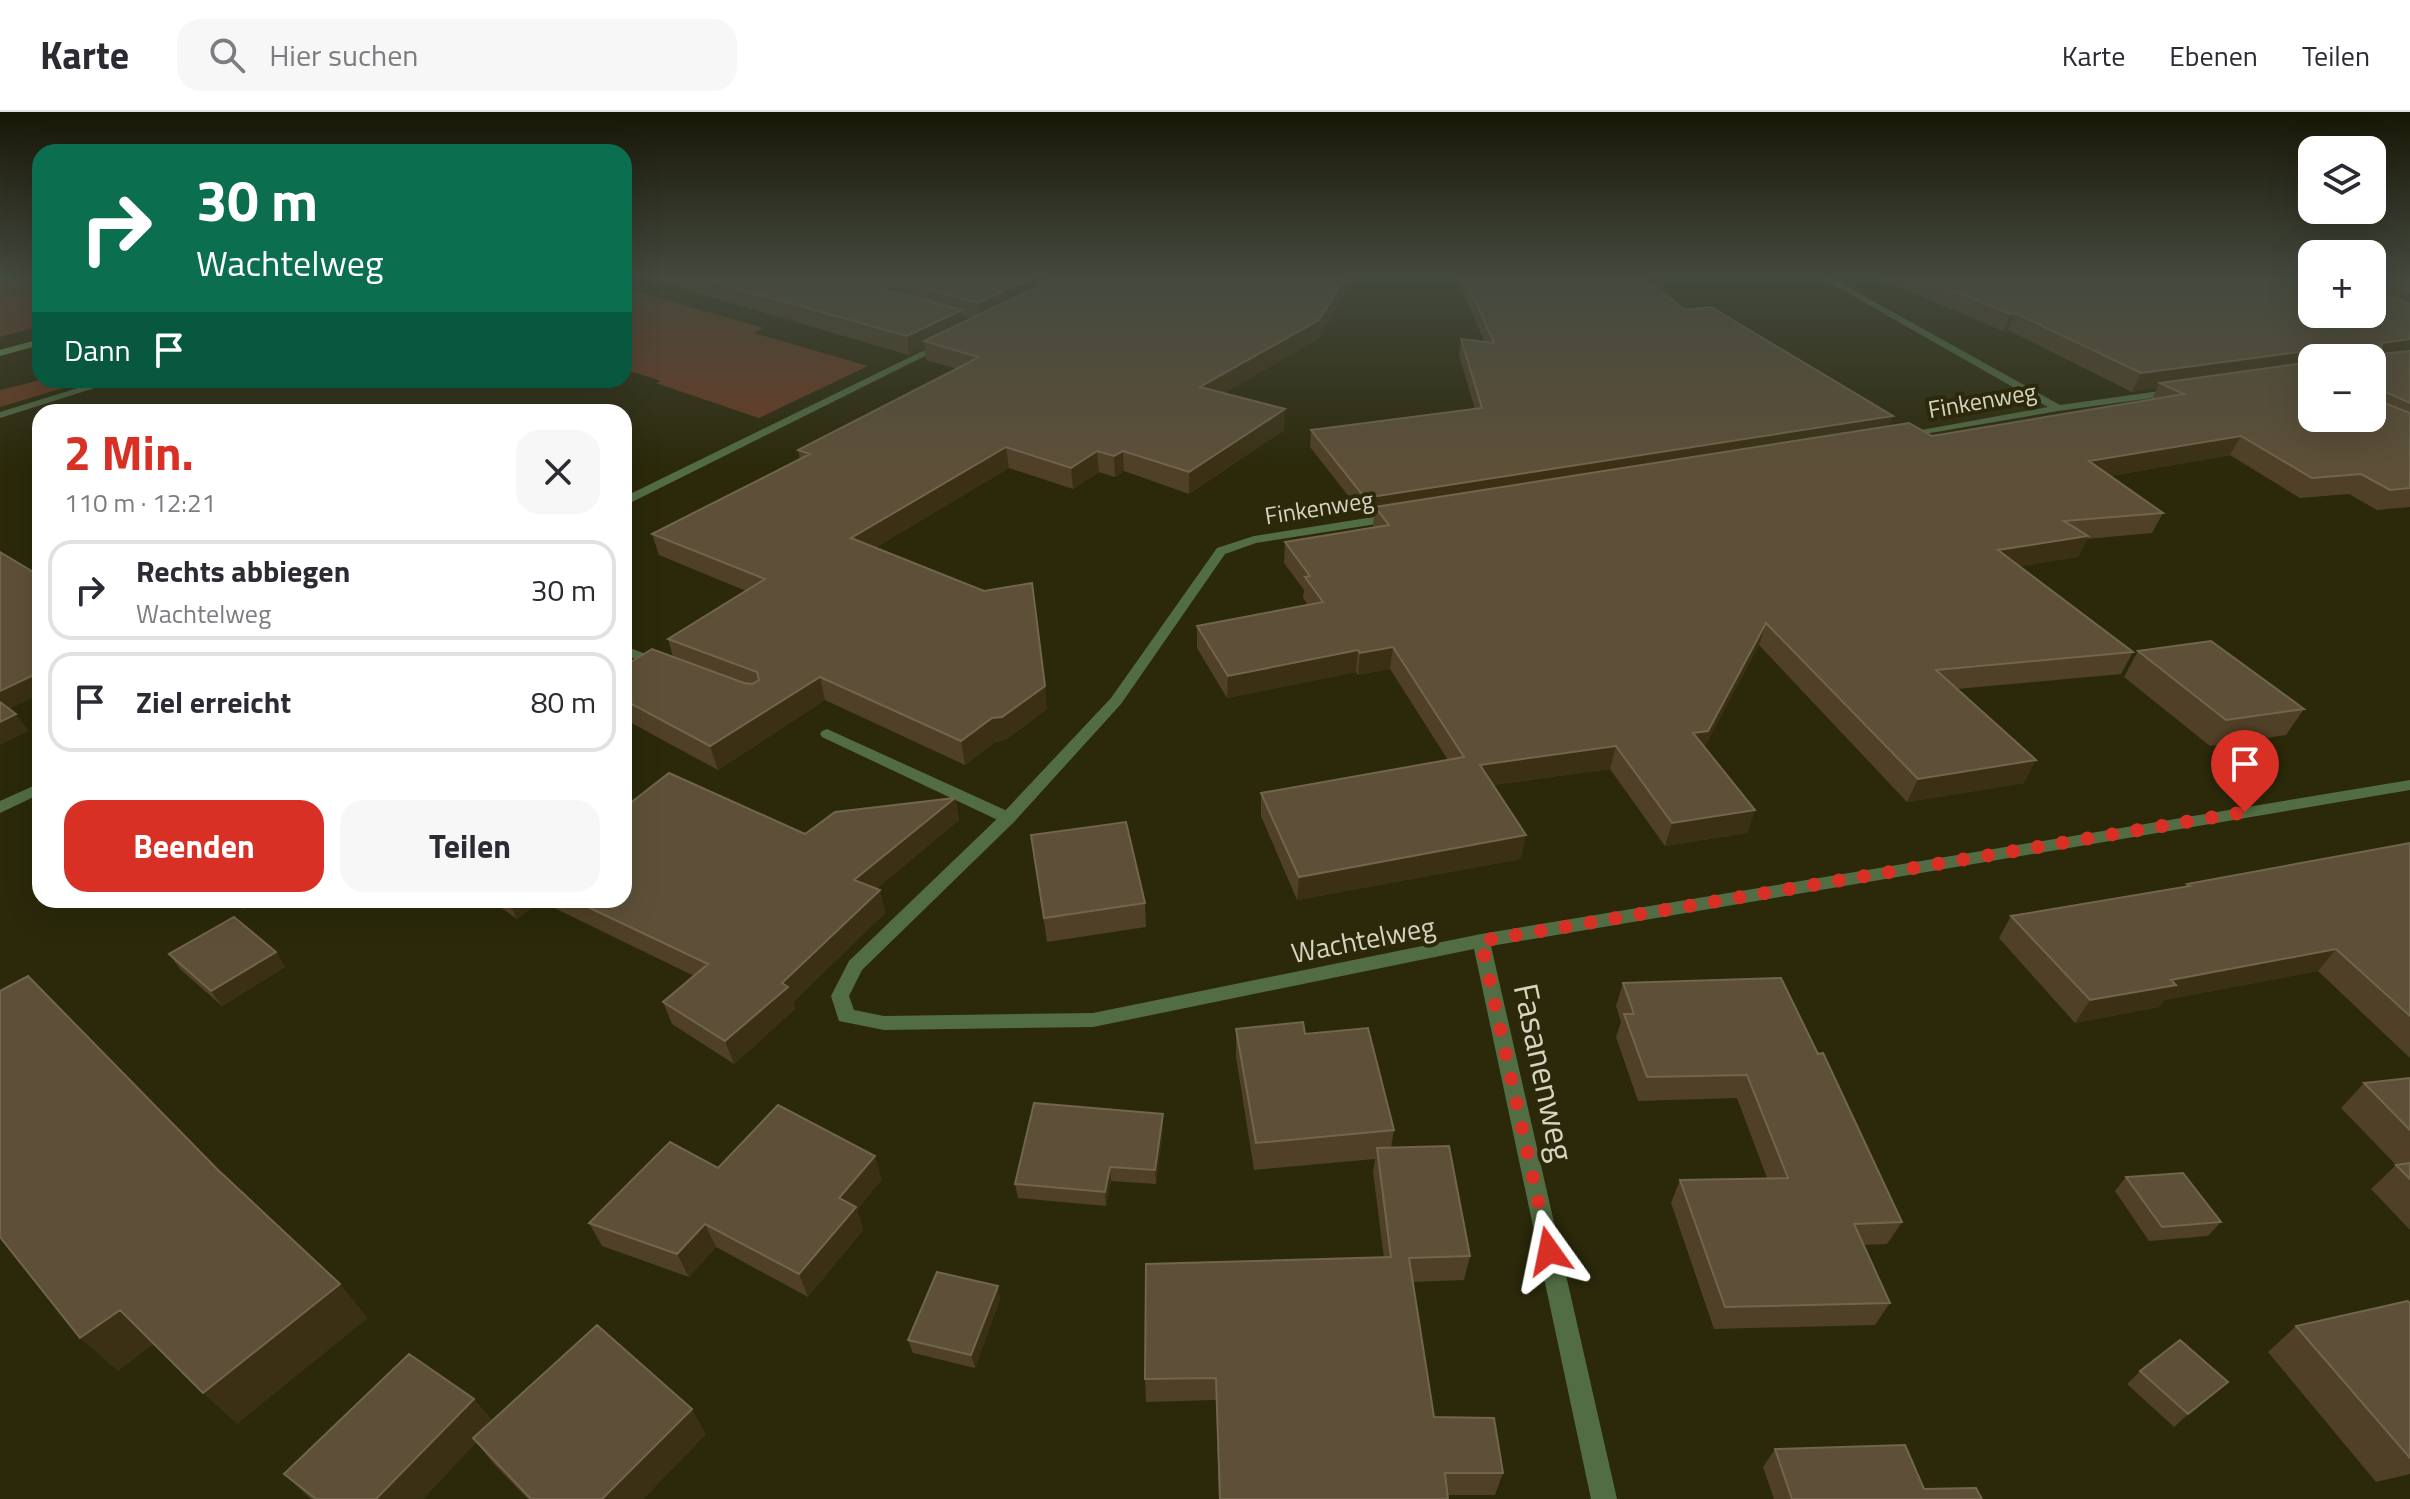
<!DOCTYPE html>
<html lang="de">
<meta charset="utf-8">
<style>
body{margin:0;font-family:"Titillium Web",sans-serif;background:#f7f7f7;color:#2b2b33;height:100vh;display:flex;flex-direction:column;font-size:30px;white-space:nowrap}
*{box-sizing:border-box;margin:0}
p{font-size:26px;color:#7c7c81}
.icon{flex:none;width:44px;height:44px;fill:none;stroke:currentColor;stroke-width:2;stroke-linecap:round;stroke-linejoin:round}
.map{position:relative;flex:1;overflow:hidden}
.drawer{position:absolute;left:32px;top:292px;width:600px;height:504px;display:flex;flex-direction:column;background:#fff;border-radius:24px;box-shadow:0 8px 32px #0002}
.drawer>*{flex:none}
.banner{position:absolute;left:32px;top:32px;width:600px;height:244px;border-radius:24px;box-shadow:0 8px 32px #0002;background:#0b6e4f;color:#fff;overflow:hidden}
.tools{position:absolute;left:2298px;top:24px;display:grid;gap:16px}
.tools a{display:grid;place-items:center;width:88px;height:88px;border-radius:16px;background:#fff;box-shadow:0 8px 32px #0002;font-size:40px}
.pin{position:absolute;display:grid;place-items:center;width:68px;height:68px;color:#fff;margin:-82px -34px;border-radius:50% 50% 50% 0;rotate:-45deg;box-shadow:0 0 8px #0007}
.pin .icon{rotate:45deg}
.me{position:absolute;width:88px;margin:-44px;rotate:348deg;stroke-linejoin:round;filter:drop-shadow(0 0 6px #0008)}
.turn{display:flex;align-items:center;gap:28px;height:168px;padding:0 32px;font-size:36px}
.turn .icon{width:104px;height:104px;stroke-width:2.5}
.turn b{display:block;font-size:56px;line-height:68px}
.then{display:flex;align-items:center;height:76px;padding:0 32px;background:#0003;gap:16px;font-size:30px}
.round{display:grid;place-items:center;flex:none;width:84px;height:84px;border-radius:24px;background:#f7f7f7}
.head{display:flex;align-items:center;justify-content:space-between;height:136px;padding:0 32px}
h1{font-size:48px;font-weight:700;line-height:60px;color:#d93025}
.button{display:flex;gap:16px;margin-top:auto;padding:16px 32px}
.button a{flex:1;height:92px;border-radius:24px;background:#d93025;color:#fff;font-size:32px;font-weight:700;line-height:92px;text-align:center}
.button a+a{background:#f7f7f7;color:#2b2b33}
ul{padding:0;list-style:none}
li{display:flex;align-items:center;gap:24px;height:100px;margin:0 16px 12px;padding:0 16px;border:4px solid #e1e1e2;border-radius:24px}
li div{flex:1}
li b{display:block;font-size:30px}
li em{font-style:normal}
header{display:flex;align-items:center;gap:48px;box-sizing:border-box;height:112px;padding:0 40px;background:#fff;border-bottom:2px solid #e1e1e2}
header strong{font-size:38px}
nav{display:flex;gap:44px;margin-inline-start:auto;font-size:28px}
.search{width:560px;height:72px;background:#f7f7f7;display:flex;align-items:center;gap:20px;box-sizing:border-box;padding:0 28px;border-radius:24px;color:#7c7c81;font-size:30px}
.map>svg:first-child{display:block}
.green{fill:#6b3b22}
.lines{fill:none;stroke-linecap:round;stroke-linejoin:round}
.lane{fill:#526d44;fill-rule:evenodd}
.street{fill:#526d44;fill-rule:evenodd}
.secondary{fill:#699351;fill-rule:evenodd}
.wall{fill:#504027;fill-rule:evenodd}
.shaded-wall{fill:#3b3014}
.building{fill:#5e5038;stroke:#71654d;stroke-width:2}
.route{stroke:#d93025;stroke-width:14;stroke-dasharray:0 25.2}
.labels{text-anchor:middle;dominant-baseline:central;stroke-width:8;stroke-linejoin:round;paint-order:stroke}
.far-street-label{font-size:24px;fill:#d5d4c3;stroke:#2b290a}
.street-label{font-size:28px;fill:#d5d4c3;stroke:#2b290a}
.near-street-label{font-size:34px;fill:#d5d4c3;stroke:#2b290a}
</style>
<header>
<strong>Karte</strong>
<div class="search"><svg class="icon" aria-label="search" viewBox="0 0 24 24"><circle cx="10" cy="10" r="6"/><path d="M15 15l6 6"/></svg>Hier suchen</div>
<nav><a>Karte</a><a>Ebenen</a><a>Teilen</a></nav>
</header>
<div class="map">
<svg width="2410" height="1387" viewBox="0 0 2410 1387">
<rect width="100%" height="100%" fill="#2b290a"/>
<path class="green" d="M 0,164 L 40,164 L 40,214 L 0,225 Z
M 624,176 L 764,216 L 754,221 L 868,254 L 759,306 L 656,271 L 661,269 L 624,257 Z
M 40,268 L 90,268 L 0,295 L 0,278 Z"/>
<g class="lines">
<path class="lane" d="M 624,534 L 663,548 L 665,551 L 658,555 L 624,543 Z
M 827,617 L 1014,702 L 1016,706 L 1014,710 L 1002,710 L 822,625 L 820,622 L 822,619 Z"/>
<path class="street" d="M 1818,164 L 1828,164 L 2060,293 L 2174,277 L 2179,280 L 2174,283 L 2058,299 L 1901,326 L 1901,322 L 1905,321 L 2048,295 Z
M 941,230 L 949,232 L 624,394 L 624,385 Z
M 104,268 L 120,268 L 0,306 L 0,300 Z
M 1392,402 L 1396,403 L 1396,409 L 1256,431 L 1225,442 L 1121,592 L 1014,710 L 862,858 L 849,884 L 854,898 L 884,904 L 1093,901 L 1481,822 L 2410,668 L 2410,678 L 1491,834 L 1617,1387 L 1591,1387 L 1474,837 L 1093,915 L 884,918 L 839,909 L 831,884 L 849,849 L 1002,702 L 1111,586 L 1217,436 L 1254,424 Z
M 40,671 L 40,682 L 0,701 L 0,689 Z"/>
<path class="secondary" d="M 40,227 L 40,233 L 0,244 L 0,238 Z"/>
</g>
<path class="wall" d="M 638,164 L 1355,164 L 1318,227 L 1224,281 L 1284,318 L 1189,382 L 1124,359 L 1115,365 L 1099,360 L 1073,377 L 1009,356 L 875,436 L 1047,597 L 1005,628 L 995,630 L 965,653 L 825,588 L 718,658 L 624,607 L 624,554 L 673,545 L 668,527 L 746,479 L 659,443 L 652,422 L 800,347 L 798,338 L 957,257 L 926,248 L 924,236 L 909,243 ZM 963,204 L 971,207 L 963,210 Z
M 1455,164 L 1642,164 L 1685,198 L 1890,314 L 1932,324 L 2152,288 L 2157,276 L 2132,280 L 2008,218 L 2003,219 L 1873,164 L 2410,164 L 2410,395 L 2377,398 L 2349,382 L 2300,386 L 2230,343 L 2110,364 L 2163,401 L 2152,421 L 2087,427 L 2078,445 L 2019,454 L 2133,540 L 2121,562 L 1957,577 L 2024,671 L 1907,690 L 1759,533 L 1704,635 L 1755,698 L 1747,721 L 1665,734 L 1610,657 L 1493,673 L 1521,747 L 1297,788 L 1261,704 L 1261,681 L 1448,648 L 1390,557 L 1358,563 L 1356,560 L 1227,586 L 1197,536 L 1197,514 L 1308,493 L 1303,486 L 1304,478 L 1284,451 L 1285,430 L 1373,415 L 1374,402 L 1364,404 L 1310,335 L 1311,318 L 1475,297 L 1459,243 L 1461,227 L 1485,230 ZM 2312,246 L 2372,246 L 2312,306 Z
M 2138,539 L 2304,597 L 2286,623 L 2210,634 L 2124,565 Z
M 955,686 L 959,708 L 876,777 L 880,778 L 885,801 L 793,890 L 795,897 L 734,952 L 672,912 L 663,890 L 694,864 L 540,789 L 517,807 L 490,788 L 624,788 L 805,722 Z
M 1031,723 L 1145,791 L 1146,815 L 1047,830 Z
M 2410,731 L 2410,946 L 2318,859 L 2164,888 L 2159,895 L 2075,911 L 1999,826 L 2011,804 L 2185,775 L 2187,772 Z
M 231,788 L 261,788 L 243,798 Z
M 276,840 L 285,855 L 222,894 L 180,857 L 169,842 Z
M 1781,866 L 1902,1110 L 1887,1132 L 1864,1133 L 1890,1191 L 1875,1213 L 1714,1217 L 1671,1091 L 1680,1068 L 1767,1066 L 1737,986 L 1638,989 L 1616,925 L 1621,910 L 1616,894 L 1623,871 Z
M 1236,917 L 1305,922 L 1394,1018 L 1391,1035 L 1470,1144 L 1464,1168 L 1413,1170 L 1434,1305 L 1503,1361 L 1495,1383 L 1448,1383 L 1448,1387 L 1219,1387 L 1216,1288 L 1146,1290 L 1145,1267 L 1384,1146 L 1373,1060 L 1375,1047 L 1254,1058 L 1236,945 Z
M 2410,966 L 2410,1118 L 2371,1077 L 2396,1053 L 2341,996 L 2364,971 Z
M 1163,1002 L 1163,1016 L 1156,1072 L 1111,1069 L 1106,1094 L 1018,1086 L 1015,1072 Z
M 718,1056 L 882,1067 L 857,1098 L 863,1118 L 808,1185 L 716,1135 L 689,1165 L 602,1134 L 589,1111 Z
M 2126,1065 L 2221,1110 L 2208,1124 L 2149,1129 L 2115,1079 Z
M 1000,1187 L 975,1256 L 913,1241 L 908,1228 Z
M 2410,1192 L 2410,1362 L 2376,1370 L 2268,1240 L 2296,1214 Z
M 2140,1259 L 2228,1270 L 2174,1315 L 2127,1272 Z
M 474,1287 L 492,1309 L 706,1322 L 643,1387 L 528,1387 L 493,1351 L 476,1330 L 423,1387 L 311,1387 L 284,1362 Z
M 1775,1337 L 1924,1377 L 1982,1387 L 1774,1387 L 1763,1355 Z"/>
<path class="shaded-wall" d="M 1036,164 L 1074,164 L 980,209 L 978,191 Z
M 1346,164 L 1355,164 L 1318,227 L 1200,295 L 1200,275 Z
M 962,198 L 964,217 L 924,229 L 925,236 L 909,243 L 907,224 Z
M 2015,201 L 2008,218 L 2003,219 L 2010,202 Z
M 2410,227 L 2410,244 L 2372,249 L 2382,231 Z
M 2322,237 L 2317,246 L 2312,246 L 2312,255 L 2160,271 L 2157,276 L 2132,280 L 2141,261 Z
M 1285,297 L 1284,318 L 1189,382 L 1189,360 Z
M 1893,304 L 1887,321 L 1375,395 L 1374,402 L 1364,404 L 1365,386 Z
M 2241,324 L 2230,343 L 2079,369 L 2089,349 Z
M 1006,335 L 1009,356 L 855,448 L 851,426 Z
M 1097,339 L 1099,360 L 1073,377 L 1071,356 Z
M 1123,339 L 1124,359 L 1115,365 L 1114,344 Z
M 2088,424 L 2078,445 L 1989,459 L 1998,438 Z
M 1766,511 L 1759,533 L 1701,642 L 1693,621 Z
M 1393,535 L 1390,557 L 1358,563 L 1360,541 Z
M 1358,538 L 1356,560 L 1227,586 L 1228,564 Z
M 40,560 L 40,582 L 3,600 L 0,597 L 0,579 Z
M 820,565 L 825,588 L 718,658 L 710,634 Z
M 1045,574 L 1047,597 L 1005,628 L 995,630 L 965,653 L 961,629 L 992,606 Z
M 16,602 L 29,619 L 0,633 L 0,610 Z
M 1616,634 L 1610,657 L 1475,675 L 1480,653 Z
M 2036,648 L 2024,671 L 1907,690 L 1918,667 Z
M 955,686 L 959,708 L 860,790 L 854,768 Z
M 1755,698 L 1747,721 L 1665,734 L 1672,711 Z
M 1526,723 L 1521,747 L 1297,788 L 1299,765 Z
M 880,778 L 885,801 L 793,890 L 795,897 L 734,952 L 725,929 L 782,871 Z
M 236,788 L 261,788 L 243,798 Z
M 508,788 L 539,788 L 540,789 L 517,807 Z
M 2336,837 L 2318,859 L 2164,888 L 2159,895 L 2075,911 L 2090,888 L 2171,868 Z
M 276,840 L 285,855 L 222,894 L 211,879 Z
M 1163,1002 L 1163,1016 L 1156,1072 L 1155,1058 Z
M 875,1044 L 882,1067 L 857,1098 L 863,1118 L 808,1185 L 799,1162 L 839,1086 Z
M 1110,1055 L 1111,1069 L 1106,1094 L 1105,1080 Z
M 705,1112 L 716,1135 L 689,1165 L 677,1142 Z
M 340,1172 L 368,1206 L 237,1312 L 203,1281 Z
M 998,1174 L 1000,1187 L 975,1256 L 971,1243 Z
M 120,1198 L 155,1231 L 118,1259 L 80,1226 Z
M 2228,1270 L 2213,1283 L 2174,1315 L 2188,1302 Z
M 474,1287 L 494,1312 L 423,1387 L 376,1387 Z
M 692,1297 L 706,1322 L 643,1387 L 602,1387 Z"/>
<path class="building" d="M 692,164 L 841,164 L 842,166 L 962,198 L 907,224 Z
M 877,164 L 1036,164 L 978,191 Z
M 1060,164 L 1346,164 L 1319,208 L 1200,275 L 1285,297 L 1189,360 L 1123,339 L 1114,344 L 1097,339 L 1071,356 L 1006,335 L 851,426 L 984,479 L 1032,471 L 1045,574 L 1002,605 L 992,606 L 961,629 L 820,565 L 710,634 L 624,588 L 624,554 L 652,537 L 744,571 L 752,572 L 759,568 L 757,560 L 668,527 L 765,467 L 652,422 L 810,342 L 798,338 L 964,253 L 978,245 L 924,229 Z
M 1464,164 L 1642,164 L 1685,198 L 1711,195 L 1893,304 L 1365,386 L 1311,318 L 1482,296 L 1461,227 L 1494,231 Z
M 1918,164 L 2312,164 L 2312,202 L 2372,202 L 2372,164 L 2410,164 L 2410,180 L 2383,170 L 2379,173 L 2379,181 L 2410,192 L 2410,227 L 2382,231 L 2381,242 L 2410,239 L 2410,291 L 2381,278 L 2382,290 L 2410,301 L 2410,376 L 2390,378 L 2361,362 L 2312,366 L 2241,324 L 2089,349 L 2163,401 L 2064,409 L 2088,424 L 1998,438 L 2133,540 L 1936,558 L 2036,648 L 1918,667 L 1766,511 L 1708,619 L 1693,621 L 1755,698 L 1672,711 L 1616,634 L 1480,653 L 1526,723 L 1299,765 L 1261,681 L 1464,645 L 1393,535 L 1360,541 L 1358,538 L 1228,564 L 1197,514 L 1323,490 L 1305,465 L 1310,464 L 1285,430 L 1389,413 L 1375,395 L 1909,311 L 1932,324 L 2184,282 L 2160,271 L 2312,250 L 2312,306 L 2372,306 L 2372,246 L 2325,246 L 2322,237 L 2141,261 L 2015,201 L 2010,202 Z
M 0,440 L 40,464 L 40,560 L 0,579 Z
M 2211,529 L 2304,597 L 2226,608 L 2138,539 Z
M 0,590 L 16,602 L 0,610 Z
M 669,661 L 805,722 L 835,700 L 955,686 L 854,768 L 880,778 L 782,871 L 788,875 L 725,929 L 663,890 L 708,852 L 573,788 L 624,788 L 624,696 Z
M 1126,710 L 1145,791 L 1044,806 L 1031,723 Z
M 2410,731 L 2410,904 L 2336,837 L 2171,868 L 2176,873 L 2090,888 L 2011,804 L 2190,774 L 2187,772 Z
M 234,805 L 276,840 L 211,879 L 169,842 Z
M 28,864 L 217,1057 L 340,1172 L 203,1281 L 120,1198 L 80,1226 L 0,1125 L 0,879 Z
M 1781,866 L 1818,942 L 1823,941 L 1902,1110 L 1854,1112 L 1890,1191 L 1725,1195 L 1680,1068 L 1788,1066 L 1747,963 L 1647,965 L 1624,902 L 1634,902 L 1623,871 Z
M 1303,910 L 1305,922 L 1368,916 L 1394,1018 L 1256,1031 L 1236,917 Z
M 2410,966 L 2410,1018 L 2364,971 Z
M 1034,991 L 1163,1002 L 1155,1058 L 1110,1055 L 1105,1080 L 1015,1072 Z
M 778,993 L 875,1044 L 839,1086 L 856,1095 L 799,1162 L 705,1112 L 677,1142 L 589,1111 L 670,1030 L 718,1056 Z
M 1449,1034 L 1470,1144 L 1409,1146 L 1434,1305 L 1494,1306 L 1503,1361 L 1445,1361 L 1448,1387 L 1220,1387 L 1216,1266 L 1145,1267 L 1146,1152 L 1391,1145 L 1377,1036 Z
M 2410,1051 L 2410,1067 L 2396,1053 Z
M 2183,1061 L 2221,1110 L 2162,1115 L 2126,1065 Z
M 937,1160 L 998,1174 L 971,1243 L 908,1228 Z
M 2408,1189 L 2410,1192 L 2410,1346 L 2296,1214 Z
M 597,1213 L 692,1297 L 602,1387 L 531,1387 L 473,1326 Z
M 2180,1228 L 2228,1270 L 2188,1302 L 2140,1259 Z
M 409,1242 L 474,1287 L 376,1387 L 316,1387 L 284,1362 Z
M 1905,1333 L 1924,1377 L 1976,1376 L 1982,1387 L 1792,1387 L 1775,1337 Z"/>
<linearGradient id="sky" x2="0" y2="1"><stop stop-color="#181706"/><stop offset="0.46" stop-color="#44493e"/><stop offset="1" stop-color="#44493e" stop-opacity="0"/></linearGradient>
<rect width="2410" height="358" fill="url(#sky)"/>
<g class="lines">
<path class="route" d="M 1549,1139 L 1481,829 L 2245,700"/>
</g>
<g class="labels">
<g class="far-street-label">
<text transform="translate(1982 288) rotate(-10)">Finkenweg</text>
<text transform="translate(1319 395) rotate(-9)">Finkenweg</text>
</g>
<g class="street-label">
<text transform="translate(1363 827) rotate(-11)">Wachtelweg</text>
</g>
<g class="near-street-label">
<text transform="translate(1545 960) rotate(78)">Fasanenweg</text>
</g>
</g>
</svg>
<div class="tools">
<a><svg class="icon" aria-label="layers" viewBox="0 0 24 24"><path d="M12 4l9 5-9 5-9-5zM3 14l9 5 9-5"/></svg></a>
<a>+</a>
<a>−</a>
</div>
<div class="pin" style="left:2245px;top:700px;background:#d93025"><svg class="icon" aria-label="arrive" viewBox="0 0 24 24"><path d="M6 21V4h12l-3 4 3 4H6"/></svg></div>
<svg class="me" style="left:1549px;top:1139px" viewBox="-20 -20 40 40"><path d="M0-17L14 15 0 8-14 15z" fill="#d93025" stroke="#fff" stroke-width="4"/></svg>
<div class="banner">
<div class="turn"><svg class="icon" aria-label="right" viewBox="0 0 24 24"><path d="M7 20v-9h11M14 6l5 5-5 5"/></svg><div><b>30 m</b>Wachtelweg</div></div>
<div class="then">Dann<svg class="icon" aria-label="arrive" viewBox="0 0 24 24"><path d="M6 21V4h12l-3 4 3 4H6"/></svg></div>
</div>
<section class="drawer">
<div class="head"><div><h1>2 Min.</h1><p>110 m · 12:21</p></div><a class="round"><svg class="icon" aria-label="close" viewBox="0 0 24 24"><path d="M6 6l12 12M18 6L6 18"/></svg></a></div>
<ul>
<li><svg class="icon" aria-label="right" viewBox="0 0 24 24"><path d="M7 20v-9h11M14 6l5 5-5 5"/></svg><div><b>Rechts abbiegen</b><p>Wachtelweg</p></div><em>30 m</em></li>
<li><svg class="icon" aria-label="arrive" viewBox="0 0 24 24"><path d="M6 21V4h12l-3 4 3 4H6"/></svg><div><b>Ziel erreicht</b></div><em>80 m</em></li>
</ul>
<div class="button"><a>Beenden</a><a>Teilen</a></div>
</section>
</div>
